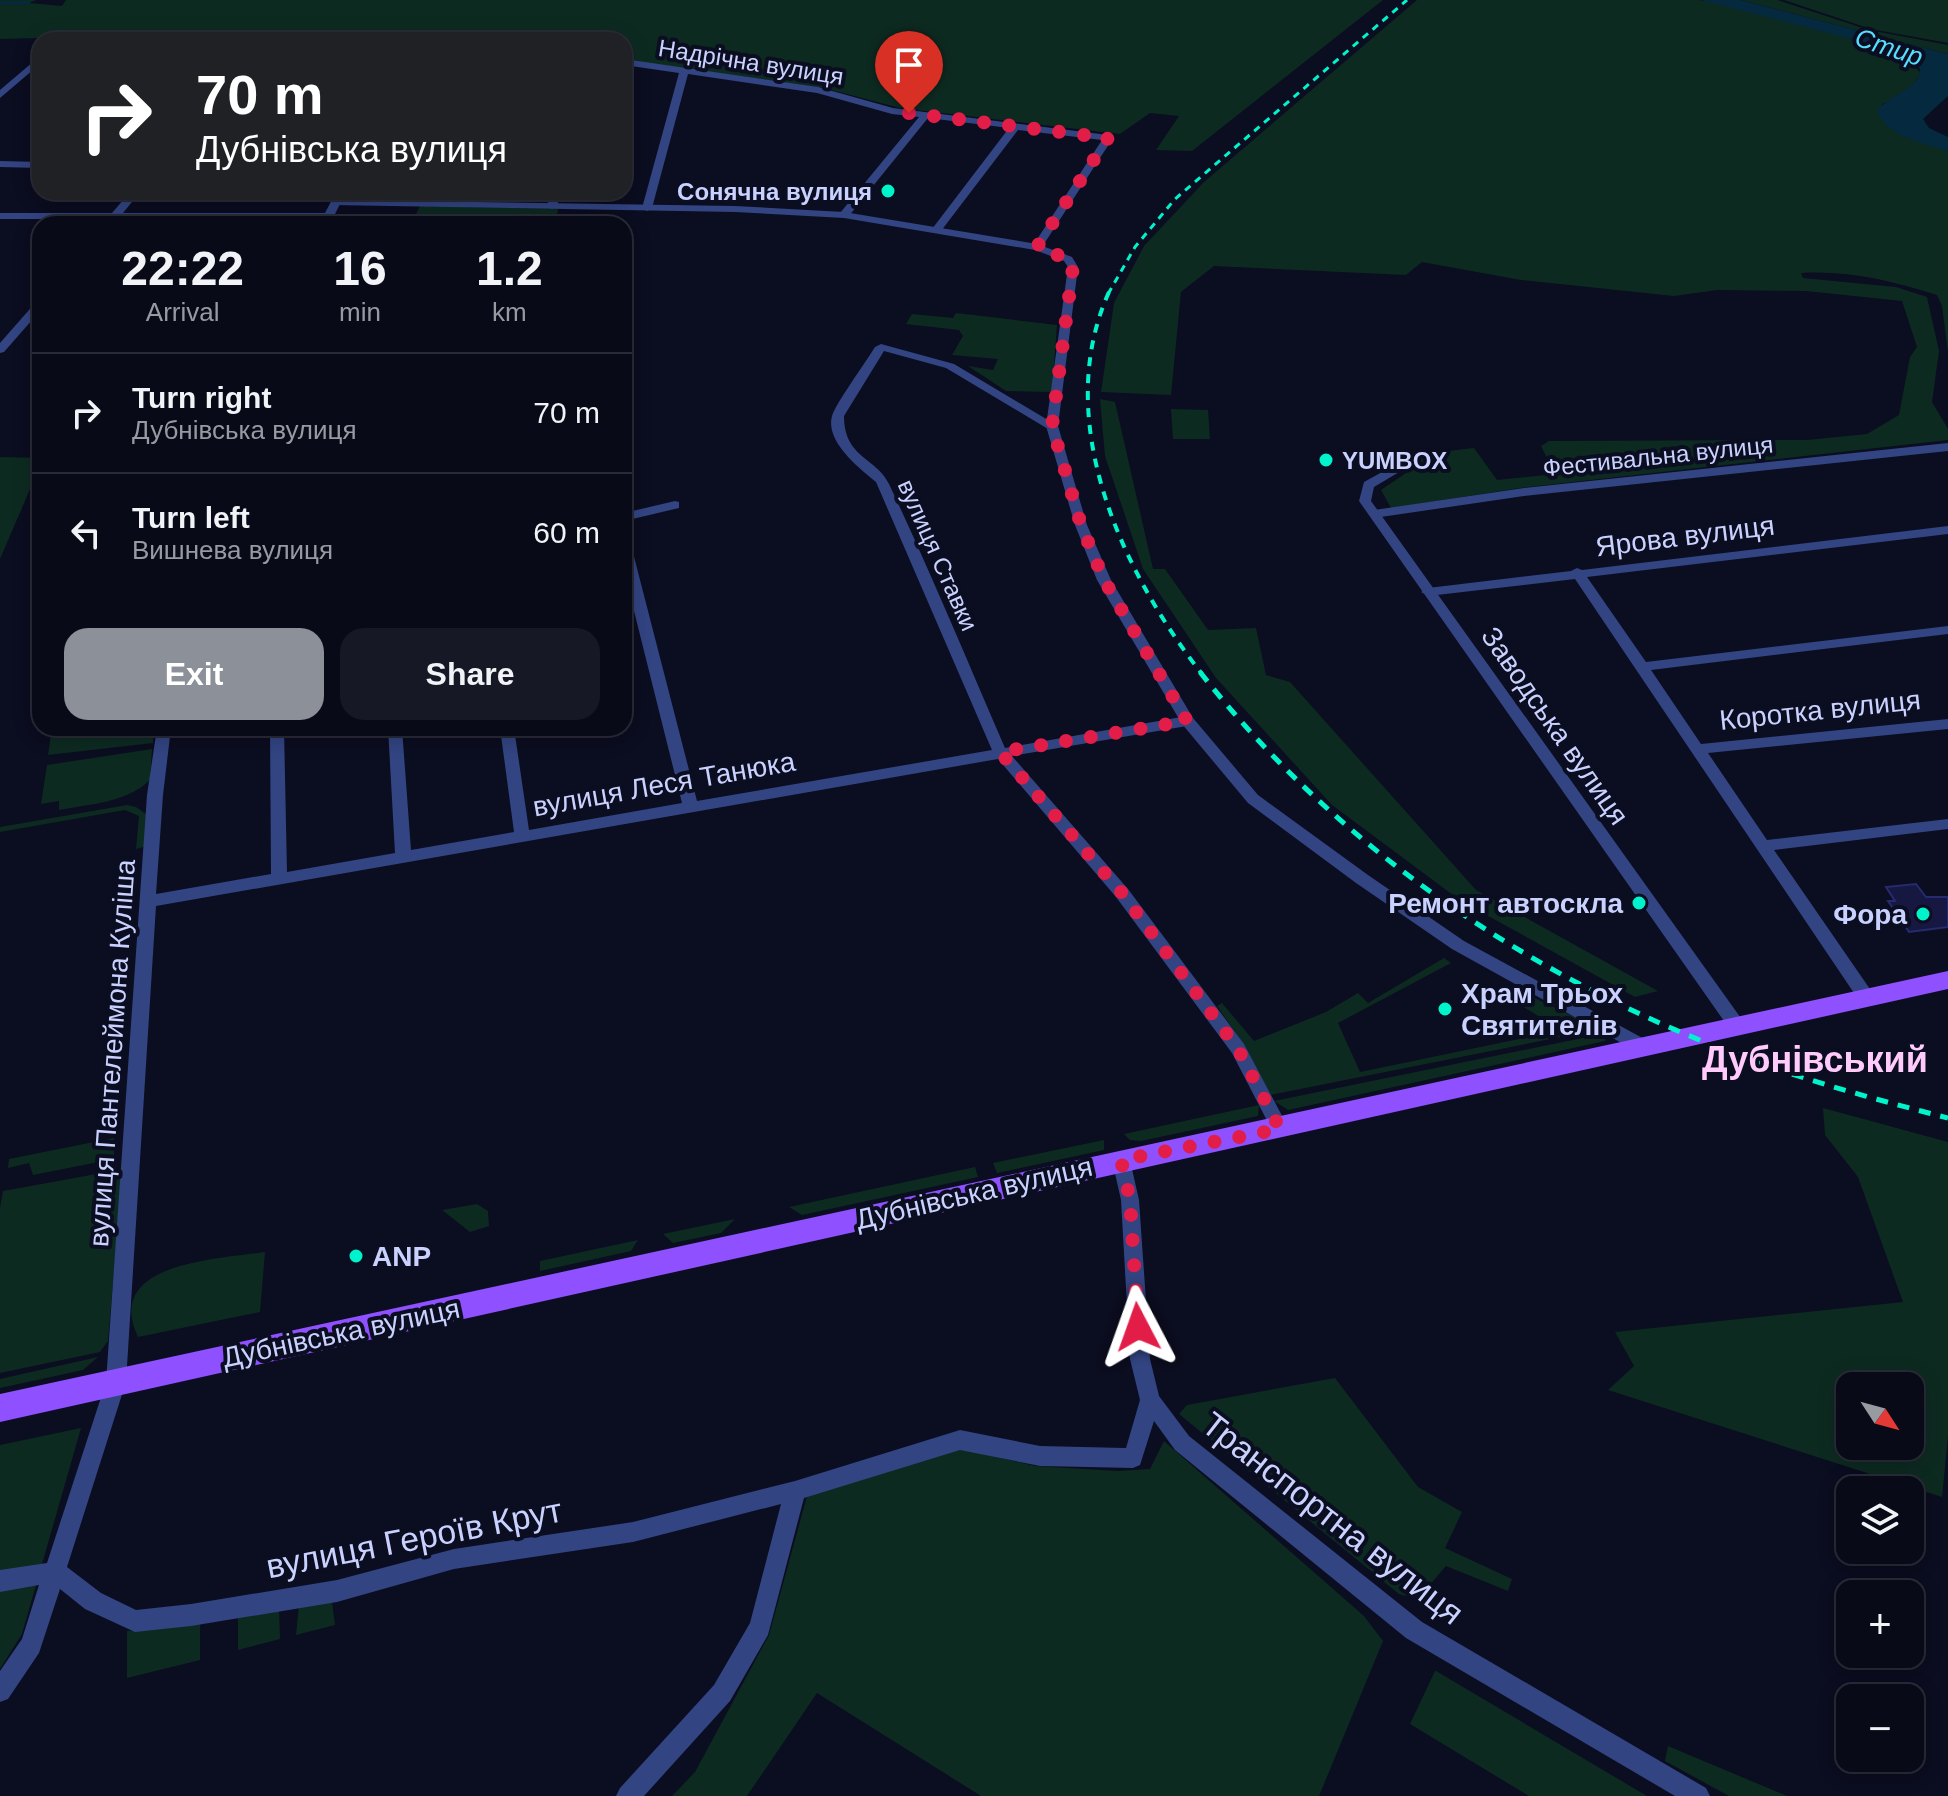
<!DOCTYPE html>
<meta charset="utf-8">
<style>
body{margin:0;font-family:Arial,sans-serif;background:#161825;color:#f1f3f6;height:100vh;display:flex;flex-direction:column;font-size:30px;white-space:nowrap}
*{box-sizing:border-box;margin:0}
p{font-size:26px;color:#989aa2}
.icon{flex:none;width:44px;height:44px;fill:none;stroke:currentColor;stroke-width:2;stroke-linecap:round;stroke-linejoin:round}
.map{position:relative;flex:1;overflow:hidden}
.drawer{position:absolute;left:32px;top:216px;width:600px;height:520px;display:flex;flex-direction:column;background:#080a18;border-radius:24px;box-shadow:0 4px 20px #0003,0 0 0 2px #292b37}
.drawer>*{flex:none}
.top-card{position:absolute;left:32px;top:32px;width:600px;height:168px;border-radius:24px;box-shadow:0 4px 20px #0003,0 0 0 2px #292b37;background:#202124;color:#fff;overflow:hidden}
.needle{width:52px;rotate:126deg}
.fabs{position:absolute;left:1836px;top:1372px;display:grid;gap:16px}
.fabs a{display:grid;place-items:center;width:88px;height:88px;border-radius:16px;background:#080a18;box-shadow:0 4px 20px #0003,0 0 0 2px #292b37;font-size:40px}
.pin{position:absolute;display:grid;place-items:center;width:68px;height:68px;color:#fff;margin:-82px -34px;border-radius:50% 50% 50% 0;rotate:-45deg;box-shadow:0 0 8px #0007}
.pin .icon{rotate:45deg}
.me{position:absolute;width:88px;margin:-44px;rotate:356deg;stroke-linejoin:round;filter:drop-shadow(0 0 6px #0008)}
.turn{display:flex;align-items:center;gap:28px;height:168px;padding:0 32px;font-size:36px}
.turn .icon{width:104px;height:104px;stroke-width:2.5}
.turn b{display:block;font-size:56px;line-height:68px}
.eta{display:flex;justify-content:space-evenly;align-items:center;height:136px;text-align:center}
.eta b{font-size:48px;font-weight:800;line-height:56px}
.action{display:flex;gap:16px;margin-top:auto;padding:16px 32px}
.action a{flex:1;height:92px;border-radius:24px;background:#8c9099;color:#fff;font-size:32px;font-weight:800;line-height:92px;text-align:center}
.action a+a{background:#161825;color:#f1f3f6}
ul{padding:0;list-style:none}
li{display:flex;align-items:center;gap:24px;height:120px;padding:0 32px;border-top:2px solid #292b37}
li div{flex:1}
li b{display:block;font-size:30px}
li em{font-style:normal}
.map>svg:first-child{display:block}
.green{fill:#0d2a21;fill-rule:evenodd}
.water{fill:#05293e}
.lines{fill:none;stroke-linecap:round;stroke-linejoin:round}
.stream{stroke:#05293e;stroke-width:3}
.building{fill:#161842;stroke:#262b70;stroke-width:2}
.minor{fill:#324482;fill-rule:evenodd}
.tertiary{fill:#324482;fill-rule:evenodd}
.primary{fill:#8f50ff;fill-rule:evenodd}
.rail-far2{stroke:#00f4cc;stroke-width:3;stroke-dasharray:7 6;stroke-linecap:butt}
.rail-far1{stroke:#00f4cc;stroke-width:4;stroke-dasharray:9 8;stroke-linecap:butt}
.rail{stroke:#00f4cc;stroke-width:5;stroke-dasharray:12 10;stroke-linecap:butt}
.route{stroke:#e11d48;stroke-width:14;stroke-dasharray:0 25.2}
.poi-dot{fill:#00f4cc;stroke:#0b0d20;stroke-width:3}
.labels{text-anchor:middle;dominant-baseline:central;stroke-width:8;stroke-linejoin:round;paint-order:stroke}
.far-street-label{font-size:24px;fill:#c9d1ff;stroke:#0b0d20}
.far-poi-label{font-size:24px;font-weight:bold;fill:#c9d1ff;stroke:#0b0d20;text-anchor:end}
.far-water-label{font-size:26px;font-style:italic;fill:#57deff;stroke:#0b0d20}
.street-label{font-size:28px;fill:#c9d1ff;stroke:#0b0d20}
.poi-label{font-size:28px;font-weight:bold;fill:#c9d1ff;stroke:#0b0d20;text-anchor:end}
.near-street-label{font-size:34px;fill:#c9d1ff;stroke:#0b0d20}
.district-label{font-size:36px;font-weight:bold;fill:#ffcbfa;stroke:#0b0d20}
</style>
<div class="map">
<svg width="1948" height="1796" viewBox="0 0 1948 1796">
<rect width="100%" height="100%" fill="#0b0d20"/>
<path class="green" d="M 0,0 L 36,0 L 29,3 L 62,6 L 66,0 L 1383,0 L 1192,151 L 1156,150 L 1179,116 L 1150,113 L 1120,134 L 900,108 L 824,88 L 624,60 L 624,40 L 121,36 L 0,39 Z
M 1417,0 C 1510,0 1606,0 1698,0 C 1730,2 1911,48 1921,74 C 1911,89 1899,98 1882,104 L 1898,133 L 1948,151 L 1948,352 L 1942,306 L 1937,295 C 1893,281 1847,270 1801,273 L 1803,278 L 1896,287 L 1927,297 L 1939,351 L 1932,402 L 1948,429 L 1948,440 L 1520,488 L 1391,508 L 1381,490 L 1412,469 L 1407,463 L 1440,452 L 1474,448 L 1497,480 L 1555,474 L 1541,446 L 1549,441 L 1807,440 L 1867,434 L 1899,415 L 1910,357 L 1917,347 L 1902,301 L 1806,291 L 1717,290 L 1674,296 L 1521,280 L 1422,262 L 1406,275 L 1214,266 L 1181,292 L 1171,395 L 1101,392 L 1114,303 L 1144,246 L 1204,182 Z
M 1741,0 L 1777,0 L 1869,30 L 1948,45 L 1948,54 Z
M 1784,0 L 1948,0 L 1948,43 L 1871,29 Z
M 420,206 L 558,209 L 556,224 L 411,224 Z
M 956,313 L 1057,325 L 1052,392 L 1006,391 L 968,366 L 993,370 L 998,359 L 952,355 L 963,336 L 959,330 L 906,324 L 912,314 L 953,318 Z
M 1100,399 L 1115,402 L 1153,569 L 1165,569 L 1208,630 L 1256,628 L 1266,675 L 1290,682 L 1476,890 L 1658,991 L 1635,997 L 1461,901 L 1332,805 L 1216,678 L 1143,569 L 1105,456 Z
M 1171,409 L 1208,410 L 1210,439 L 1173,439 Z
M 0,457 L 40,458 L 40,466 L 0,559 Z
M 52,728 L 153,728 L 153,743 L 48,755 Z
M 152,749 L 150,780 C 126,803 90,804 59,810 L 59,801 L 41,804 L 47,765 Z
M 127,805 L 136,807 L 149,816 L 147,846 L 136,849 L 139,816 L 125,810 L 0,832 L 0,827 Z
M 1444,958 L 1451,963 L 1338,1023 L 1360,1072 L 1547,1033 L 1543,1019 L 1511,999 L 1519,991 L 1601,1029 L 1270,1095 L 1245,1046 L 1217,1006 L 1222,1003 L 1254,1041 L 1326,1012 L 1358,993 L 1368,1003 Z
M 1607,1033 L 1605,1041 L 1288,1110 L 1274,1101 Z
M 1259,1105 L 1258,1116 L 1141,1141 L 1130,1140 L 1124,1134 Z
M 1823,1108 L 1948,1142 L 1948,1437 L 1942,1497 L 1608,1390 L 1634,1366 L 1615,1332 L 1903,1302 L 1858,1177 L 1825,1135 ZM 1910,1386 L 1910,1446 L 1850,1446 L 1850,1386 Z
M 114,1138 L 114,1159 L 33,1175 L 29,1163 L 8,1168 L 9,1159 Z
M 1104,1140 L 1104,1150 L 997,1173 L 993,1163 Z
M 975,1167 L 978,1177 L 802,1215 L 789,1207 Z
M 113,1171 L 122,1174 L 108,1341 L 100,1352 L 0,1373 L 0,1208 L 3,1191 Z
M 477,1204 L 488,1211 L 489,1226 L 470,1232 L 442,1210 Z
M 735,1219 L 721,1233 L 673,1243 L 663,1234 Z
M 638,1240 L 631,1251 L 540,1271 L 540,1261 Z
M 265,1252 L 260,1312 L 138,1337 C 102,1262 220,1259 265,1252 Z
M 98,1357 L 83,1370 L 0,1388 L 0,1379 Z
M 1335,1378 L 1418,1487 L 1462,1512 L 1445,1548 L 1512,1579 L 1508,1591 L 1446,1566 L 1418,1599 L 1399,1594 L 1179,1414 L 1187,1405 Z
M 81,1428 L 22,1634 L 0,1669 L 0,1445 Z
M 1164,1441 L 1364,1616 L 1383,1641 L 1319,1796 L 981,1796 L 817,1693 L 747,1796 L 672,1796 L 695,1772 L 769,1635 L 807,1496 L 958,1448 L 1035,1466 L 1118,1471 L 1150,1469 Z
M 332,1602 L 335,1625 L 296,1635 L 299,1604 Z
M 279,1606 L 280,1639 L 238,1650 L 238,1616 Z
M 200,1623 L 200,1660 L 127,1678 L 127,1631 Z
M 1435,1671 L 1436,1671 L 1647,1796 L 1529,1796 L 1410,1724 Z
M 1668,1746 L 1787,1796 L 1729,1796 L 1665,1761 Z"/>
<path class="water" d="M 1701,0 L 1741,0 L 1948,54 L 1948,96 L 1923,119 L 1929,128 L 1948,137 L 1948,151 C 1925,144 1886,136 1877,111 C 1887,97 1908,93 1919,77 L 1920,69 L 1916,65 L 1863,42 Z"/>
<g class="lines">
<path class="stream" d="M 0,3 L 29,3"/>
</g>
<path class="building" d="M 1916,884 L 1926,897 L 1948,897 L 1948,927 L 1909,932 L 1888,901 L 1895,901 L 1886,887 Z"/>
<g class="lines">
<path class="minor" d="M 62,37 L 264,37 L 268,40 L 58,40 Z
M 40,56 L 40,64 L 0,98 L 0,90 Z
M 624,59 L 818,87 L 893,108 L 1108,135 L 1113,138 L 1042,247 L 1037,250 L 1032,247 L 1102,140 L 1018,130 L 941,231 L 937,232 L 932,229 L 1009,128 L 928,118 L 848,217 L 844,218 L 839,215 L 840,213 L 919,117 L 892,114 L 817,93 L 688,74 L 652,208 L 647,211 L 642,208 L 679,73 L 624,65 Z
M 0,161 L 40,162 L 40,168 L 0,167 Z
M 130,192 L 140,192 L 123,213 L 325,213 L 336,192 L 346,192 L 334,216 L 329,219 L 118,219 L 112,223 L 107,219 L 0,219 L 0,213 L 112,213 Z
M 441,192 L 451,192 L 446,204 L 441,207 L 436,204 Z
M 551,192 L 561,192 L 557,206 L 552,209 L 547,206 Z
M 40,301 L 40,311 L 4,352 L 0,353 L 0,343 L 36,302 Z
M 881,344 L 954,364 L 1058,426 L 1056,429 L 1048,429 L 946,368 L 884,351 L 844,416 C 844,458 876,457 889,484 C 930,571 967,660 1005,748 L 1187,716 L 1194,721 L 1187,726 L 1012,756 L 1128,889 L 1244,1044 L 1289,1129 L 1286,1134 L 1280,1136 L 1274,1134 L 1232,1053 L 1116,897 L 998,759 L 156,906 L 126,1382 L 67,1567 L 101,1593 L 136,1610 L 191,1604 L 337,1580 L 454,1549 L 633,1522 L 795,1481 L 960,1430 L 1040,1446 L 1126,1448 L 1140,1400 L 1130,1359 L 1121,1200 L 1112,1160 L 1115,1155 L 1121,1153 L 1127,1155 L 1130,1160 L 1139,1200 L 1150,1359 L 1159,1396 L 1189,1436 L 1422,1622 L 1706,1788 L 1710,1796 L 1675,1796 L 1406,1638 L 1175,1450 L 1154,1421 L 1140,1465 L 1133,1468 L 1040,1466 L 960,1450 L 804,1498 L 768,1635 L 730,1701 L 644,1796 L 616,1796 L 620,1788 L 714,1685 L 750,1623 L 781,1504 L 633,1542 L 454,1569 L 337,1602 L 191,1626 L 135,1632 L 85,1609 L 60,1589 L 39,1653 L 8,1699 L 0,1702 L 0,1671 L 22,1639 L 39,1585 L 0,1592 L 0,1570 L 47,1563 L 106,1382 L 147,795 L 157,728 L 171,728 L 163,795 L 156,894 L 271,874 L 270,728 L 284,728 L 287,872 L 395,853 L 388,728 L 402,728 L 411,850 L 514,832 L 500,728 L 514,728 L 529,830 L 682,803 L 624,571 L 624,541 L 631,545 L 697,801 L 992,750 L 876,482 C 859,468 825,442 832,416 C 836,403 866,362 875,347 Z
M 1948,443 L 1948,451 L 1524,496 L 1374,518 L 1368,514 L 1374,510 L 1524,488 Z
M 675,501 L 679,502 L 679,508 L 624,521 L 624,513 Z
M 1948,526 L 1948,534 L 1587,577 L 1646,662 L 1948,626 L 1948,634 L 1651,670 L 1701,744 L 1948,719 L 1948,729 L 1708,753 L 1767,840 L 1948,819 L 1948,829 L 1774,850 L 1872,992 L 1874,997 L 1872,1002 L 1860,1002 L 1575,579 L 1428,596 L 1421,592 L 1428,588 L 1571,571 L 1577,568 L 1582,570 Z"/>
<path class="tertiary" d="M 336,200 L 735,206 L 844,212 L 1037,244 L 1072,257 L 1078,267 L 1058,426 L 1087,525 L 1111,580 L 1193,718 L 1258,795 L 1368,875 L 1464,941 L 1648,1041 L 1651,1046 L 1648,1051 L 1636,1051 L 1452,949 L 1356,883 L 1248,803 L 1182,724 L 1097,580 L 1075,525 L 1046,426 L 1068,267 L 1064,261 L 1035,250 L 844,218 L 735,212 L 332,205 L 332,201 Z
M 1402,461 L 1408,465 L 1406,468 L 1374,487 L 1371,501 L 1743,1021 L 1746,1026 L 1743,1031 L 1731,1031 L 1359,501 L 1364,482 Z"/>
<path class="primary" d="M 1948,971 L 1948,989 L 0,1422 L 0,1394 Z"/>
<path class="rail-far2" d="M 1108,294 L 1135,247 L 1175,199 L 1407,0"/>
<path class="rail-far1" d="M 1109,292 C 1051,420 1122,572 1202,674"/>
<path class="rail" d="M 1200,672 C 1333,842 1516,968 1717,1047 C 1792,1077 1870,1098 1948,1118"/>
</g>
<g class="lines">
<path class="route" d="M 909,113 L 1108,138 L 1037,247 L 1068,259 L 1073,267 L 1052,426 L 1081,525 L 1104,580 L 1187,721 L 1000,752 L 1122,893 L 1238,1049 L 1280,1129 L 1121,1160 L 1130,1200 L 1138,1327"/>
</g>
<g class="poi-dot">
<circle cx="888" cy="191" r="8"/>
<circle cx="1326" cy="460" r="8"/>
<circle cx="1639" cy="903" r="8"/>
<circle cx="1923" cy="914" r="8"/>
<circle cx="1445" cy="1009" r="8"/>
<circle cx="356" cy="1256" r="8"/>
</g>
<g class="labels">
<g class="far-street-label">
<text transform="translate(751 62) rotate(9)">Надрічна вулиця</text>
<text transform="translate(1658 456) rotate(-6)">Фестивальна вулиця</text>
<text transform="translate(938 555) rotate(66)">вулиця Ставки</text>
</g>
<g class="far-poi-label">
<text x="872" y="191">Сонячна вулиця</text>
<text x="1342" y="460" text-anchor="start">YUMBOX</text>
</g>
<g class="far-water-label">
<text transform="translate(1889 47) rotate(18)">Стир</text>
</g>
<g class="street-label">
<text transform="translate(1685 536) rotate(-7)">Ярова вулиця</text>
<text transform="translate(1820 710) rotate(-6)">Коротка вулиця</text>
<text transform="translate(1555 726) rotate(55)">Заводська вулиця</text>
<text transform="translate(664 784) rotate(-10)">вулиця Леся Танюка</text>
<text transform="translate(112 1053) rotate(-86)">вулиця Пантелеймона Куліша</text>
<text transform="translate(974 1193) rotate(-13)">Дубнівська вулиця</text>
<text transform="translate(341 1333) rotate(-12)">Дубнівська вулиця</text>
</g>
<g class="poi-label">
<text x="1623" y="903">Ремонт автоскла</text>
<text x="1907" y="914">Фора</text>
<text x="1461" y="993" text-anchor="start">Храм Трьох<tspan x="1461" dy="32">Святителів</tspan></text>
<text x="372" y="1256" text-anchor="start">ANP</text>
</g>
<g class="near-street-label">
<text transform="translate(1333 1518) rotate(38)">Транспортна вулиця</text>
<text transform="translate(414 1538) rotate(-11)">вулиця Героїв Крут</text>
</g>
<g class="district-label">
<text x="1815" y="1059">Дубнівський</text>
</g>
</g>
</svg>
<div class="fabs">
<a><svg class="needle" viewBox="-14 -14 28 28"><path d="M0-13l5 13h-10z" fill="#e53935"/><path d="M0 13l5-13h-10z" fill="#989aa2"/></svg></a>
<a><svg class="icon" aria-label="layers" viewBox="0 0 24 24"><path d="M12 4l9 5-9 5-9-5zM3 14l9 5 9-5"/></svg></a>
<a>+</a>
<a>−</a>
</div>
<div class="pin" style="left:909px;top:113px;background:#d93025"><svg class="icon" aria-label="arrive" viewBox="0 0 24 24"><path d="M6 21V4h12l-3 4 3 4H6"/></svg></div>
<svg class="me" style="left:1138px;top:1327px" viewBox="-20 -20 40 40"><path d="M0-17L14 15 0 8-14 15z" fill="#e11d48" stroke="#fff" stroke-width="4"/></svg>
<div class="top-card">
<div class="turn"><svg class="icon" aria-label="right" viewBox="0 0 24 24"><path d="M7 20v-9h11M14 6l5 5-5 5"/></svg><div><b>70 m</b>Дубнівська вулиця</div></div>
</div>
<section class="drawer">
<div class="eta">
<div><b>22:22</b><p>Arrival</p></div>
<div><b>16</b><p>min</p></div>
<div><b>1.2</b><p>km</p></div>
</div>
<ul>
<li><svg class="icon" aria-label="right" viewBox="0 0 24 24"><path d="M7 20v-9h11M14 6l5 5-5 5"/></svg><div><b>Turn right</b><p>Дубнівська вулиця</p></div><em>70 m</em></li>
<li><svg class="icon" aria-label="left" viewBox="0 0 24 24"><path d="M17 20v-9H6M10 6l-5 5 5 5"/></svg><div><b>Turn left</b><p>Вишнева вулиця</p></div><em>60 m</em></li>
</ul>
<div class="action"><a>Exit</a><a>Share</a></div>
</section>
</div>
